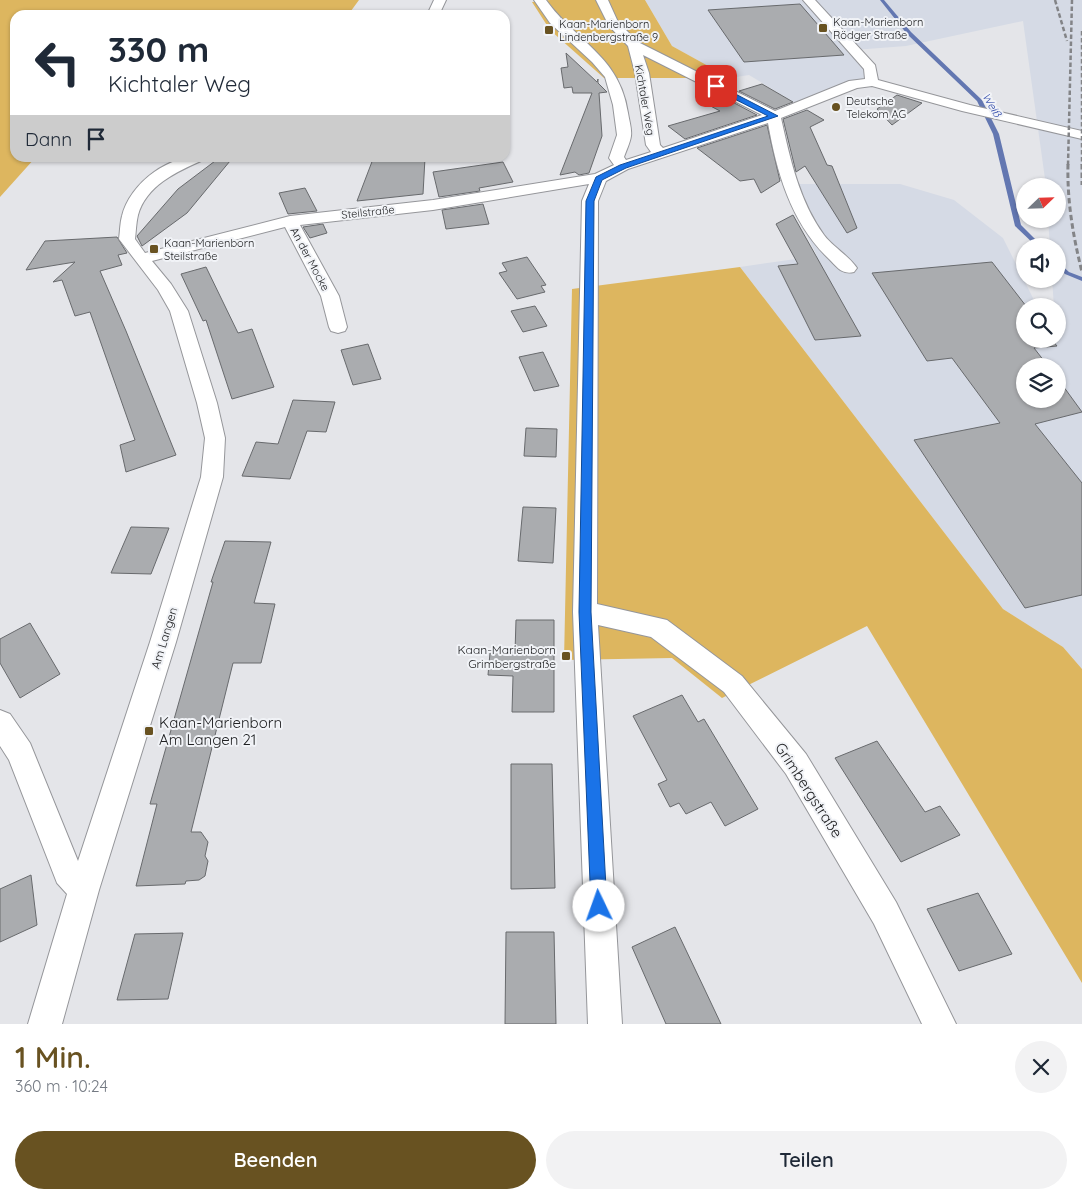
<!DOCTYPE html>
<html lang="de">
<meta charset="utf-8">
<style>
body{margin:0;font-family:Quicksand,sans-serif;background:#f2f2f3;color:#1f2937;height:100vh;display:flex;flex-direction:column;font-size:19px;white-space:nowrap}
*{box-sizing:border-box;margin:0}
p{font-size:16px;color:#747a83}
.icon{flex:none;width:28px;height:28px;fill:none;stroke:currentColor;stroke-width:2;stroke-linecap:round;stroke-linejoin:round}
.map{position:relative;height:1024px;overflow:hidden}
.details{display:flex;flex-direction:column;background:#fff;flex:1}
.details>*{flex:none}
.guide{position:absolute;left:10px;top:10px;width:500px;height:152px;border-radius:15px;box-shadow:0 1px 4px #0004;background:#fff;color:#1f2937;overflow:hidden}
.needle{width:32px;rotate:67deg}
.fabs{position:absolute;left:1016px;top:178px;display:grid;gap:10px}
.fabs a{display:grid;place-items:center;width:50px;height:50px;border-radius:50%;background:#fff;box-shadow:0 1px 4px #0004;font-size:25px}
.pin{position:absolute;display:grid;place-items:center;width:42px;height:42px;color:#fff;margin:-21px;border-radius:10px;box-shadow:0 2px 8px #0006}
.me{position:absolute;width:55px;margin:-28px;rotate:357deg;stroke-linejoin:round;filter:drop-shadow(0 0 4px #0008)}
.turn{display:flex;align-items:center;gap:18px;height:105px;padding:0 15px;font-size:22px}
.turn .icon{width:65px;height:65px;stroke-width:2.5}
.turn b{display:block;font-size:35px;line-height:42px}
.then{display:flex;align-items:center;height:48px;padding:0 15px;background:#0003;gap:10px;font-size:19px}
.round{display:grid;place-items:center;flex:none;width:52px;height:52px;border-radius:26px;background:#f2f2f3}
.headline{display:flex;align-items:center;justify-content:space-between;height:85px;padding:0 15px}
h1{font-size:30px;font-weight:600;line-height:38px;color:#685221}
.action{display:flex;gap:10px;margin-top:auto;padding:10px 15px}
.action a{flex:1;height:58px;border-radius:30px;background:#685221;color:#fff;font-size:20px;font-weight:600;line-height:58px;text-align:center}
.action a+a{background:#f2f2f3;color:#1f2937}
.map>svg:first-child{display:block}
.built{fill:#d5dae5;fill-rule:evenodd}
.green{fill:#ddb65f}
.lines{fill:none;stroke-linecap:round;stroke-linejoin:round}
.stream{fill:#6377b1;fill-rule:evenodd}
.building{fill:#aaacaf;stroke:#686a6d}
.street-casing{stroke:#95969a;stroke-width:2}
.street{fill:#fff;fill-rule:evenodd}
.rail-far1{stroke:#838487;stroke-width:2.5;stroke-dasharray:4.5 2.5;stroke-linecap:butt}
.rail{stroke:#838487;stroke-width:3;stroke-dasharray:5.5 3;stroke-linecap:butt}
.route{fill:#1a73e8;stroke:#114b97}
.poi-dot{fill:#685221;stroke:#f1f3f7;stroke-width:2}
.labels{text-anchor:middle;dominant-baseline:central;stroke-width:4;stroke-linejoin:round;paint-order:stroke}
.far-poi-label{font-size:11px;fill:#212224;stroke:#f1f3f7;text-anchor:start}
.far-street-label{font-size:11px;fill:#212224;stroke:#f1f3f7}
.far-water-label{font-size:11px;font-style:italic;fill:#334cab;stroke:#f1f3f7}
.street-label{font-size:12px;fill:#212224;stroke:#f1f3f7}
.poi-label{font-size:12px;fill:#212224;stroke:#f1f3f7;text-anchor:end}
.near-poi-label{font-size:15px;fill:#212224;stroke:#f1f3f7;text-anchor:start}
.near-street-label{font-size:15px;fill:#212224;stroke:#f1f3f7}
</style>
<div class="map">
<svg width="1082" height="1024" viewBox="0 0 1082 1024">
<rect width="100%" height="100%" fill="#e4e5e9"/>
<path class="built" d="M 645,0 L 1082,0 L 1082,669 L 1063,647 L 1003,609 L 740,267 L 817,256 L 782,184 L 900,184 L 954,200 L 1003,238 L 1037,306 L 1025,306 L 1025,339 L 1053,339 L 1056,344 L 1058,306 L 1054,306 L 1052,279 L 1058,279 L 1058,246 L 1050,246 L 1048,219 L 1058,219 L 1058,186 L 1046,186 L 1023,21 L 906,46 L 854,50 L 872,82 L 800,106 L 749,75 L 730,78 L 672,46 ZM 1025,366 L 1058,366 L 1058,399 L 1025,399 Z"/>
<path class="green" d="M 0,0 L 359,0 L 348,15 L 15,15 L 15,158 L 35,158 L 0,197 Z
M 550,0 L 645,0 L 672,46 L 730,78 L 604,78 L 550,30 L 532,2 Z
M 740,267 L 1003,609 L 1063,647 L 1082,669 L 1082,983 L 867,626 L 722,698 L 672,658 L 564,660 L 572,289 Z"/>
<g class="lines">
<path class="stream" d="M 880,0 L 884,0 L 911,32 L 982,100 L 999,134 L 1021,225 L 1042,246 L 1036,246 L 1015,226 L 993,134 L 977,101 L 907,34 Z
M 1058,262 L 1069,272 L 1082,277 L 1082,281 L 1065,274 L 1058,267 Z"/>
</g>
<path class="building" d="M 800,4 L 844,55 L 744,62 L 708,10 Z
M 566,53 L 597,82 L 598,79 L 598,83 L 607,92 L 599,93 L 602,136 L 589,173 L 579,175 L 575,172 L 560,175 L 592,93 L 573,93 L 572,87 L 564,88 L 561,68 L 568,67 Z
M 762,84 L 793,102 L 775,109 L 739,91 Z
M 897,95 L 922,103 L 892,125 L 877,109 Z
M 721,96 L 757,115 L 685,139 L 668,126 L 720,111 L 703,102 Z
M 807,110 L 824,120 L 810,127 L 827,165 L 832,166 L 857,228 L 847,233 L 805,166 L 796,172 L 783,119 Z
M 767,125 L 780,181 L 761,193 L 754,179 L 740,181 L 697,148 Z
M 219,158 L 227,158 L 230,161 L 187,213 L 142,246 L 137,236 L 178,189 Z
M 404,158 L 425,158 L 423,194 L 357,201 L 373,159 L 404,160 Z
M 503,162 L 513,182 L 479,188 L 480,191 L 439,197 L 433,172 Z
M 305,188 L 317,211 L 288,214 L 279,193 Z
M 483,204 L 489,224 L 446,229 L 442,210 Z
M 793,215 L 861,336 L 815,340 L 778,266 L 798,264 L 776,224 Z
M 323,224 L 327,233 L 310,238 L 303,227 Z
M 117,237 L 127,253 L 118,255 L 122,265 L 100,271 L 126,331 L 176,455 L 126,472 L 120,445 L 135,440 L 90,312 L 75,316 L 62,280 L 53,282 L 75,262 L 26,270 L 45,241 Z
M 527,257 L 546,285 L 541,286 L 545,292 L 517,299 L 499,273 L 507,271 L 502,263 Z
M 992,262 L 1026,306 L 1025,339 L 1051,339 L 1057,346 L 1034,348 L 1048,366 L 1025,366 L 1025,399 L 1058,399 L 1058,379 L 1082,412 L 1035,424 L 1082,483 L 1082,595 L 1025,608 L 914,440 L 1000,423 L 952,358 L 927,361 L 872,273 Z
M 206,267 L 238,333 L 252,329 L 274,387 L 232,399 L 206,320 L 203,321 L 181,274 Z
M 535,306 L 547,326 L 523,332 L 511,311 Z
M 368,344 L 381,379 L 353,385 L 341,350 Z
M 543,352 L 559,386 L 534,391 L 519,357 Z
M 293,400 L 335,402 L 326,432 L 307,431 L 290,479 L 242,476 L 256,442 L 278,444 Z
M 526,428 L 557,429 L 556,457 L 524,456 Z
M 523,507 L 556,508 L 553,563 L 518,561 Z
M 131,527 L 169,528 L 151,574 L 111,573 Z
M 225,541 L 271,542 L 254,603 L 275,604 L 261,663 L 233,663 L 191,832 L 201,832 L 208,842 L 205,856 L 208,861 L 205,876 L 199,880 L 186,881 L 185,884 L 136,886 L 157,804 L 150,804 L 213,582 L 211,582 Z
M 516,620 L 554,620 L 554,712 L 512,712 L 513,676 L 488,675 L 490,653 L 515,652 Z
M 30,623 L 60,674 L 20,698 L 0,663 L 0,639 Z
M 682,695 L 698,722 L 704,719 L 758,809 L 725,826 L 711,802 L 686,814 L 679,803 L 670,807 L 658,784 L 667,780 L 633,716 Z
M 877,741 L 925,812 L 940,806 L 960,835 L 901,862 L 835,758 Z
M 511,764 L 552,764 L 555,888 L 511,889 Z
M 31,875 L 37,925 L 0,942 L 0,889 Z
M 978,893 L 1012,954 L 959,971 L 927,909 Z
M 675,927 L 704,988 L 721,1024 L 666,1024 L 632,947 Z
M 506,932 L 554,932 L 556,1024 L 505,1024 Z
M 183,933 L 168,999 L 117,1000 L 135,934 Z"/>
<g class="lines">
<defs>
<path id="street" d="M 434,0 L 446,0 L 439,15 L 427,15 Z
M 534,0 L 546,0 C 576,42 620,56 628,113 C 629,120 632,129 631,136 C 630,143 626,151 624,157 L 626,160 L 651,152 L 646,145 L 635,73 L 628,46 L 609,26 L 596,0 L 608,0 L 618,22 L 638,42 L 775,111 L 849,81 L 865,79 L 864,69 L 803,0 L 815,0 L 875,65 L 878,80 L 970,105 L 1082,131 L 1082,139 L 962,111 L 872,86 L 857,88 L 781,118 C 790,158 799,201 824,235 C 833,247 848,255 857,268 L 854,272 C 842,275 837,267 829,259 C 791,223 777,173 768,123 L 628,169 L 606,181 L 598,201 L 597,604 L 667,620 L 742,676 L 806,754 L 896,902 L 956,1024 L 922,1024 L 874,924 L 786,774 L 724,692 L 651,637 L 598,625 L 622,1024 L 588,1024 L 573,612 L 582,201 L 589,184 L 433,210 L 300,225 L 339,296 L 347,327 L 345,331 L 338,333 L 331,331 L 329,327 L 321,296 L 285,227 L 152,261 L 171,284 L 188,311 L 217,403 L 225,438 L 223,477 L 176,642 L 99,890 L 62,1024 L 28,1024 L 67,894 L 57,883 L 9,760 L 0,746 L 0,710 L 10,714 L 30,743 L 78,861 L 150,642 L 201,477 L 205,438 L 197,403 L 170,311 L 158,290 L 119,239 C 120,232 120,223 122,216 C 130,183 170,153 203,158 L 201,161 C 176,172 146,186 138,215 C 136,223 136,231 135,239 L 145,253 L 290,216 L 433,200 L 595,174 L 614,165 L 609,158 L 617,135 L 613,105 L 605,77 L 592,62 L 550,23 ZM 643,55 L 762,115 L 663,148 L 660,145 L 649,73 Z"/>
</defs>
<use href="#street" class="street-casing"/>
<use href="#street" class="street"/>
<path class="rail-far1" d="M 1055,0 L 1067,41
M 1082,31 L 1082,165
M 1068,165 L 1072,0"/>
<path class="rail" d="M 1068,164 C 1067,201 1073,236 1082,272
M 1082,164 L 1082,185"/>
</g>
<path class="route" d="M 716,84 L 778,116 L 626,168 L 602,180 L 594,201 L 591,612 L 607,906 L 605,912 L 599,914 L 594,912 L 591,906 L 579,612 L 586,201 L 596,177 L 620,165 L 768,116 L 713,88 L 713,85 Z"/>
<g class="poi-dot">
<rect x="818" y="23" width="10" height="10" rx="2.5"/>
<rect x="544" y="25" width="10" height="10" rx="2.5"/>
<circle cx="836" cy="107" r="5"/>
<rect x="149" y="244" width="10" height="10" rx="2.5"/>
<rect x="561" y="651" width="10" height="10" rx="2.5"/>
<rect x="144" y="726" width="10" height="10" rx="2.5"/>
</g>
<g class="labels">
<g class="far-poi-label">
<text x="833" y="22">Kaan-Marienborn<tspan x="833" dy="13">Rödger Straße</tspan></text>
<text x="559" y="24">Kaan-Marienborn<tspan x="559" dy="13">Lindenbergstraße 9</tspan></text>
<text x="846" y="101">Deutsche<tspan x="846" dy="13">Telekom AG</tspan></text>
<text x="164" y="243">Kaan-Marienborn<tspan x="164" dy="13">Steilstraße</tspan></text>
</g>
<g class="far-street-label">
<text transform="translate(645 100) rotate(80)">Kichtaler Weg</text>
<text transform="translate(368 212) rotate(-6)">Steilstraße</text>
<text transform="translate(310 259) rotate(62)">An der Mocke</text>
</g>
<g class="far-water-label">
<text transform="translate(992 105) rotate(59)">Weiß</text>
</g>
<g class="street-label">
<text transform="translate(164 638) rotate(-73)">Am Langen</text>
</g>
<g class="poi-label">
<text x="556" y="649">Kaan-Marienborn<tspan x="556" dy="14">Grimbergstraße</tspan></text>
</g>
<g class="near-poi-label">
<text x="159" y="722">Kaan-Marienborn<tspan x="159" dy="17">Am Langen 21</tspan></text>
</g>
<g class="near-street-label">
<text transform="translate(809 790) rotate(57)">Grimbergstraße</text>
</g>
</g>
</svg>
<div class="fabs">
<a><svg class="needle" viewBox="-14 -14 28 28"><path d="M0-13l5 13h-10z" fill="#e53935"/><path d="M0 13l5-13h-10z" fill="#747a83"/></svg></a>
<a><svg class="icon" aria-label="sound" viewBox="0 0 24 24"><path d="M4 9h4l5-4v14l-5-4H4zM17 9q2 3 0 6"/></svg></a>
<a><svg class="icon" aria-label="search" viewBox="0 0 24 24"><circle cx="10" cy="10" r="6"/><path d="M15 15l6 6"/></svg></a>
<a><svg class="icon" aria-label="layers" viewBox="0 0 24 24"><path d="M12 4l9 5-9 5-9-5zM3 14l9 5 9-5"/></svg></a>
</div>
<div class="pin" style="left:716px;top:86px;background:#d93025"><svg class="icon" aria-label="arrive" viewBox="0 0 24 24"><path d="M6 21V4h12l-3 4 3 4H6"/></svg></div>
<svg class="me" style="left:599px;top:906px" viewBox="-20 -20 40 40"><circle r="19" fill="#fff"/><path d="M0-13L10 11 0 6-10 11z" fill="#1a73e8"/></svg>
<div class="guide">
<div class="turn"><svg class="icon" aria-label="left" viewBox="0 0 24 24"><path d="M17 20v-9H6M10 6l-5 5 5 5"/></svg><div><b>330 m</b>Kichtaler Weg</div></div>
<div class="then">Dann<svg class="icon" aria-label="arrive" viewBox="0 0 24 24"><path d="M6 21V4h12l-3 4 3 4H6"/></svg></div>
</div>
</div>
<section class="details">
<div class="headline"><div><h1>1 Min.</h1><p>360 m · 10:24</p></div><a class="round"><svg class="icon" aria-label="close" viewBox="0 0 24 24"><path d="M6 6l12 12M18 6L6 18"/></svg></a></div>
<div class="action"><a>Beenden</a><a>Teilen</a></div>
</section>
